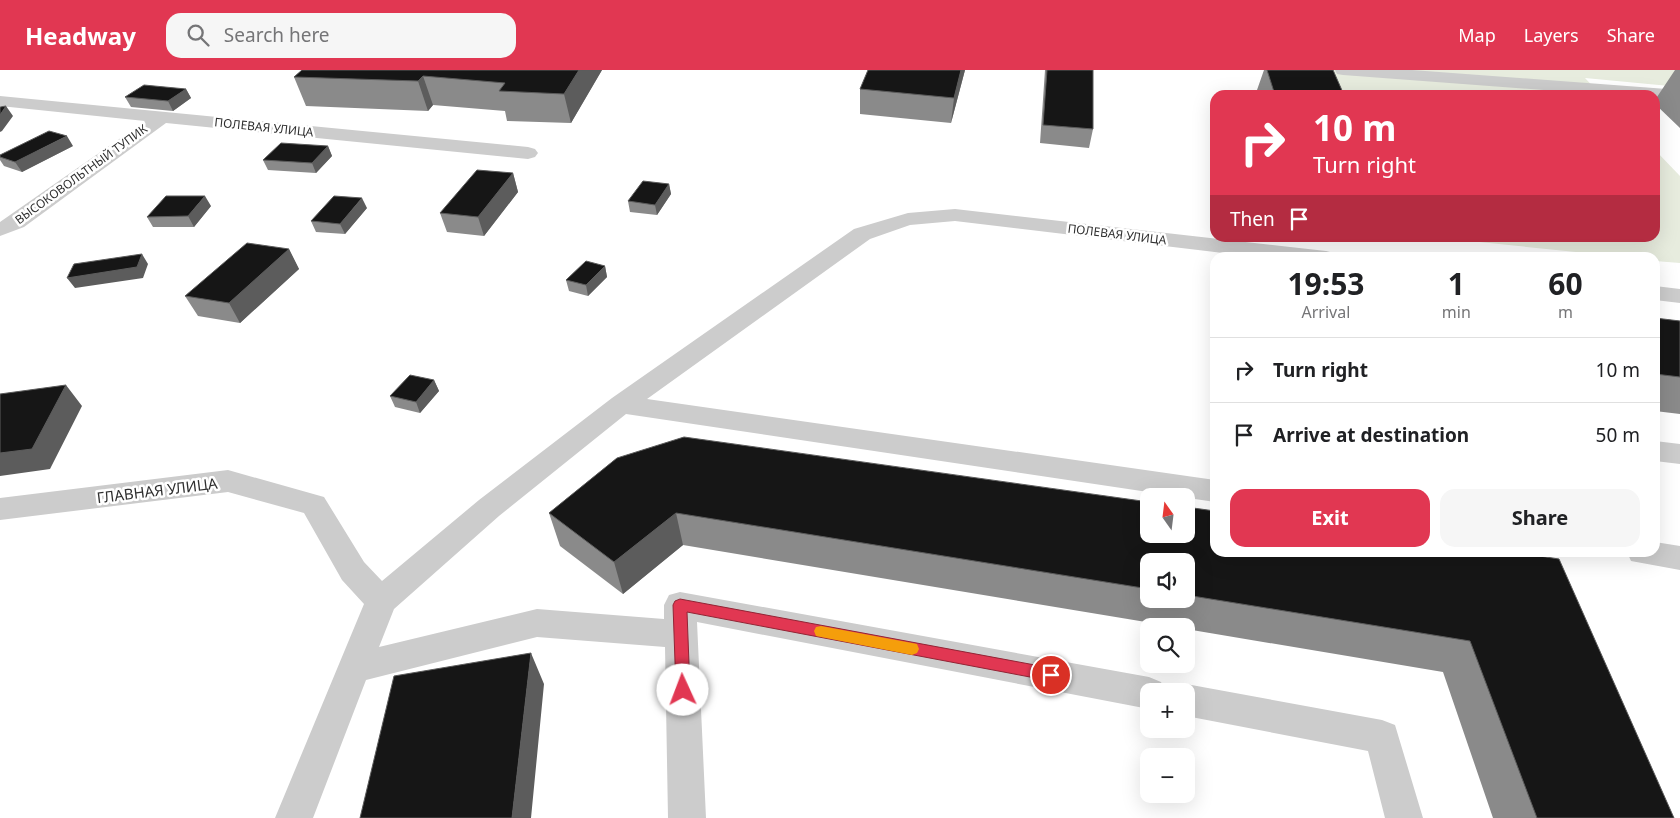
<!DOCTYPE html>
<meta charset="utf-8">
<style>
body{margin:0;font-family:"Noto Sans",sans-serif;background:#f6f6f6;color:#202124;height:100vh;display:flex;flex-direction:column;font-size:19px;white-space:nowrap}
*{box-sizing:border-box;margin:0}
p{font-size:16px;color:#757577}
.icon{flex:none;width:28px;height:28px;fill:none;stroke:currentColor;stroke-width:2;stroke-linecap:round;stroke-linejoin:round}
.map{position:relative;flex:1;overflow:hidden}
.details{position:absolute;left:1210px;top:182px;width:450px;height:305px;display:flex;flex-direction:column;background:#fff;border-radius:15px;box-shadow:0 5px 20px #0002}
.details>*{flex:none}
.top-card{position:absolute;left:1210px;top:20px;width:450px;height:152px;border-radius:15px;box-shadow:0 5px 20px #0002;background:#e13752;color:#fff;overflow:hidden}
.needle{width:32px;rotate:346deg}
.buttons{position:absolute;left:1140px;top:418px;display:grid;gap:10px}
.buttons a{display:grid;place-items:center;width:55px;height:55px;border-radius:10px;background:#fff;box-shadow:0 5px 20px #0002;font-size:25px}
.pin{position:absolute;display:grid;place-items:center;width:42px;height:42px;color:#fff;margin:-21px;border:2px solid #fff;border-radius:50%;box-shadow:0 1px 5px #0007}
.me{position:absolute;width:55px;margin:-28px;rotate:358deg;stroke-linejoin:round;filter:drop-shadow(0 0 4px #0008)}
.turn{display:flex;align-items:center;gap:18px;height:105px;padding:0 20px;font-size:22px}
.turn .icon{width:65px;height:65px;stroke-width:2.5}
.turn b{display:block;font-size:35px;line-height:42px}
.then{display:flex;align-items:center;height:48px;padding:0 20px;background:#0003;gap:10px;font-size:19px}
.eta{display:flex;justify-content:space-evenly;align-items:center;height:85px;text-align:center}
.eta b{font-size:30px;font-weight:700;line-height:35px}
.action{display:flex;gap:10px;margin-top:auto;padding:10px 20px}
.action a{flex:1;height:58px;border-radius:15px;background:#e13752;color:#fff;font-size:20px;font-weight:700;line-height:58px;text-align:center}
.action a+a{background:#f6f6f6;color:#202124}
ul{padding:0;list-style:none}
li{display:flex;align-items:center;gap:15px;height:65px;padding:0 20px;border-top:1px solid #e0e0e0}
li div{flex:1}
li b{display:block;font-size:19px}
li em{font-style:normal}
header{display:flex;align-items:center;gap:30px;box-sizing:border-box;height:70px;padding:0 25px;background:#e13752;color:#fff}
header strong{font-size:24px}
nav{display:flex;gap:28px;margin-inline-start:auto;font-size:18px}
.search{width:350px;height:45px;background:#f6f6f6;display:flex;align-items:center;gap:12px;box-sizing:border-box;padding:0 18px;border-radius:15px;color:#757577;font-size:19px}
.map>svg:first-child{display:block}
.green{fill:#e7ecde}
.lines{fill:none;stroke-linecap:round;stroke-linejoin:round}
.minor{fill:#ccc;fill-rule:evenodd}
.wall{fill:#8a8a8a;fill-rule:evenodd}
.shaded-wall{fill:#5c5c5c}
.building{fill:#161616;stroke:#5c5c5c}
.route{fill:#e13752;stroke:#922435}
.slow{fill:#f59e0b}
.labels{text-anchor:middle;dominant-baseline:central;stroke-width:5;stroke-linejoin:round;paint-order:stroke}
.far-street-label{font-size:12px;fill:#2f2f2f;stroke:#fff}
.street-label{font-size:15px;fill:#2f2f2f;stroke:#fff}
</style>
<header>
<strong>Headway</strong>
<div class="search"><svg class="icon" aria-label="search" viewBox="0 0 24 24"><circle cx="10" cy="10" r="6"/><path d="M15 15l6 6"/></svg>Search here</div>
<nav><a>Map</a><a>Layers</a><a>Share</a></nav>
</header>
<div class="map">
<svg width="1680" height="748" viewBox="0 0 1680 748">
<rect width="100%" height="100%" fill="#fff"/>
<path class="green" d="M 1333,0 L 1680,0 L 1680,17 L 1585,8 L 1601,25 L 1339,25 Z
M 1655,80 L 1680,106 L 1680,193 L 1655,191 L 1655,188 L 1625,187 L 1440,168 L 1655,168 Z"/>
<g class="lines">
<path class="minor" d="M 1335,0 L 1412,0 L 1680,20 L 1680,30 L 1655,28 L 1655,25 L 1609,25 L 1343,5 L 1337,4 Z
M 0,26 L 528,77 L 535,79 L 538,83 L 535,87 L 528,89 L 166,53 L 24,157 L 0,166 L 0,152 L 145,51 L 0,36 Z
M 955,139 L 1326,181 L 1334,183 L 1337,188 L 1265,188 L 955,151 L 910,155 L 870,169 L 647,329 L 1215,410 L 1215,432 L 626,344 L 499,446 L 394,539 L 379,577 L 537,539 L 664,549 L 664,535 L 669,525 L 680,522 L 1149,607 L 1161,612 L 1165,621 L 1149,621 L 1149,639 L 697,552 L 706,748 L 668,748 L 665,577 L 537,567 L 366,610 L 313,748 L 275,748 L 364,534 L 342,510 L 304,443 L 228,422 L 0,450 L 0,428 L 228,400 L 324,427 L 364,492 L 382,511 L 479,430 L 612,328 L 854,159 L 908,143 Z
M 1655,216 L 1680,219 L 1680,233 L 1655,230 Z
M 1655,371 L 1680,374 L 1680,394 L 1655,391 Z
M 1655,472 L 1680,476 L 1680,500 L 1631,491 L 1627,482 L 1655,482 Z
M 1186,614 L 1382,650 L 1395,655 L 1423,748 L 1385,748 L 1368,681 L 1186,646 L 1186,621 L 1173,621 Z"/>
</g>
<path class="wall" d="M 302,0 L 602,0 L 571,53 L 507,51 L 505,41 L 433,35 L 428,41 L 306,36 L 294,7 Z
M 965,0 L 951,53 L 860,44 L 860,19 Z
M 1045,0 L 1093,0 L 1093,59 L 1089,78 L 1040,73 Z
M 1264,0 L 1333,0 L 1344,25 L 1259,25 L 1257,20 Z
M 1675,0 L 1680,0 L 1680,58 L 1655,34 L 1655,30 Z
M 186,19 L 191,28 L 173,41 L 131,37 L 125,27 Z
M 73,76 L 22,102 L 4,96 L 0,90 L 0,85 Z
M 328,76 L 332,86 L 316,103 L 268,100 L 263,90 Z
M 513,103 L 518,122 L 484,166 L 447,162 L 440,143 Z
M 669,114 L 671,124 L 657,145 L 630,142 L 628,131 Z
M 211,136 L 194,157 L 153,157 L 147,147 Z
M 367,138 L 345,164 L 316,162 L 311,151 Z
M 289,179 L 299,199 L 240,253 L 198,246 L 185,226 Z
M 605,196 L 607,207 L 588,226 L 569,221 L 566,210 Z
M 1655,248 L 1680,251 L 1680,344 L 1655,341 Z
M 434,310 L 439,321 L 420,343 L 395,337 L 390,326 Z
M 617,388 L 1513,482 L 1674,748 L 1493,748 L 1443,602 L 1186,559 L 1186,556 L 1170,556 L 683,475 L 623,524 L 560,476 L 549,443 ZM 1149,491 L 1186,491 L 1186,529 L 1149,529 Z"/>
<path class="shaded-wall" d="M 579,0 L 602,0 L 571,53 L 564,24 Z
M 961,0 L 965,0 L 951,53 L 954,28 Z
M 423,6 L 433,35 L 428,41 L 418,11 Z
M 186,19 L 191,28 L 173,41 L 168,31 Z
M 6,36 L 13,46 L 2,61 L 0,62 L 0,45 Z
M 67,66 L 73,76 L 22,102 L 15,92 Z
M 328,76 L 332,86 L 316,103 L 312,93 Z
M 513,103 L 518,122 L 484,166 L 478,147 Z
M 669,114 L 671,124 L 657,145 L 655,135 Z
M 205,126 L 211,136 L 194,157 L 188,146 Z
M 362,128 L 367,138 L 345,164 L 340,154 Z
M 289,179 L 299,199 L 240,253 L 229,233 Z
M 142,184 L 148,194 L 143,208 L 75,218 L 67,208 Z
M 605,196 L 607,207 L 588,226 L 586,215 Z
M 434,310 L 439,321 L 420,343 L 416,332 Z
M 66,315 L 82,336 L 50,399 L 0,406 L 0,383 Z
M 676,443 L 683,475 L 623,524 L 614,492 Z
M 531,583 L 544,614 L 531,748 L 512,748 Z"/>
<path class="building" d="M 302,0 L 579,0 L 564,24 L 499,21 L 505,13 L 423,6 L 418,11 L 294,7 Z
M 868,0 L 961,0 L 954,28 L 860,19 Z
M 1047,0 L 1093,0 L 1093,59 L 1043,55 Z
M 1267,0 L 1333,0 L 1344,25 L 1275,25 Z
M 144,15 L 186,19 L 168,31 L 125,27 Z
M 6,36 L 0,45 L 0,37 Z
M 49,61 L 67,66 L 15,92 L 0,87 L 0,85 Z
M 281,73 L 328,76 L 312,93 L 263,90 Z
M 477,100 L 513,103 L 478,147 L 440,143 Z
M 643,111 L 669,114 L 655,135 L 628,131 Z
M 166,126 L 205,126 L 188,146 L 147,147 Z
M 334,126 L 362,128 L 340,154 L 311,151 Z
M 247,173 L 289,179 L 229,233 L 185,226 Z
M 142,184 L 137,197 L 67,208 L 74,194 Z
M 586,191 L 605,196 L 586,215 L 566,210 Z
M 1655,248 L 1680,251 L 1680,307 L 1655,304 Z
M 410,305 L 434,310 L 416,332 L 390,326 Z
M 66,315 L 32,379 L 0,383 L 0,324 Z
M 684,367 L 1149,432 L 1149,464 L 1186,464 L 1186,437 L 1215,441 L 1215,482 L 1513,482 L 1559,489 L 1674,748 L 1537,748 L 1470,571 L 1186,525 L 1186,491 L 1149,491 L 1149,519 L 676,443 L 614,492 L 549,443 L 617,388 Z
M 531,583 L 512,748 L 360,748 L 394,606 Z"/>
<path class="route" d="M 680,529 L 1051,598 L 1056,600 L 1058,605 L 1056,609 L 1051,611 L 687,542 L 690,620 L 688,624 L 683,626 L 678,624 L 676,620 L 673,535 L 675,531 Z"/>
<path class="slow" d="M 821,556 L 912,573 L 917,574 L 919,579 L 917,583 L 912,585 L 821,567 L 816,566 L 814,561 L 816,557 Z"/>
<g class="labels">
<g class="far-street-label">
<text transform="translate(264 57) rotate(6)">ПОЛЕВАЯ УЛИЦА</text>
<text transform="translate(81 104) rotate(-36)">ВЫСОКОВОЛЬТНЫЙ ТУПИК</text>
<text transform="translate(1117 164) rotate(7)">ПОЛЕВАЯ УЛИЦА</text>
</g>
<g class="street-label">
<text transform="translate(157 420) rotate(-7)">ГЛАВНАЯ УЛИЦА</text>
</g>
</g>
</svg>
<div class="buttons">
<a><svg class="needle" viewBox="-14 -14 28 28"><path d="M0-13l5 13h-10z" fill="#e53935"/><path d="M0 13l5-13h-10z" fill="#757577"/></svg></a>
<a><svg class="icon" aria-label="sound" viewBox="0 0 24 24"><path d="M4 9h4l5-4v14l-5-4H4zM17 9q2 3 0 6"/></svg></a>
<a><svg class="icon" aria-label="search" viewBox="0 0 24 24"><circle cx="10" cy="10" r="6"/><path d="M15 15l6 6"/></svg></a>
<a>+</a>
<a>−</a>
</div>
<div class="pin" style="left:1051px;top:605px;background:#d93025"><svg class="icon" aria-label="arrive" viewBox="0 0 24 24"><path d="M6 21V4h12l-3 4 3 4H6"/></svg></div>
<svg class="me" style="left:683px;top:620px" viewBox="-20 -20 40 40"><circle r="19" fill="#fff"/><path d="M0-13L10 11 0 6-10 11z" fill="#e13752"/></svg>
<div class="top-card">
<div class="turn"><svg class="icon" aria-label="right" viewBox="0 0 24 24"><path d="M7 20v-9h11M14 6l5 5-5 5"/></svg><div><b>10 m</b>Turn right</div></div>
<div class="then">Then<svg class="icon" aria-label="arrive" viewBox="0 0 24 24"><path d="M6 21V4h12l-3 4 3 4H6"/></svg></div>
</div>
<section class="details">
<div class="eta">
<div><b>19:53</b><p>Arrival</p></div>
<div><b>1</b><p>min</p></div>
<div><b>60</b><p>m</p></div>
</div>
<ul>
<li><svg class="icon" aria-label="right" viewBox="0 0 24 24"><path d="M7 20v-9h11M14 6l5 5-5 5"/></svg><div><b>Turn right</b></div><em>10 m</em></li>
<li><svg class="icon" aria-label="arrive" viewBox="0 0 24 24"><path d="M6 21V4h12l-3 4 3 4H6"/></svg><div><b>Arrive at destination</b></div><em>50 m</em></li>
</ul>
<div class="action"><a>Exit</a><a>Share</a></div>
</section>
</div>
